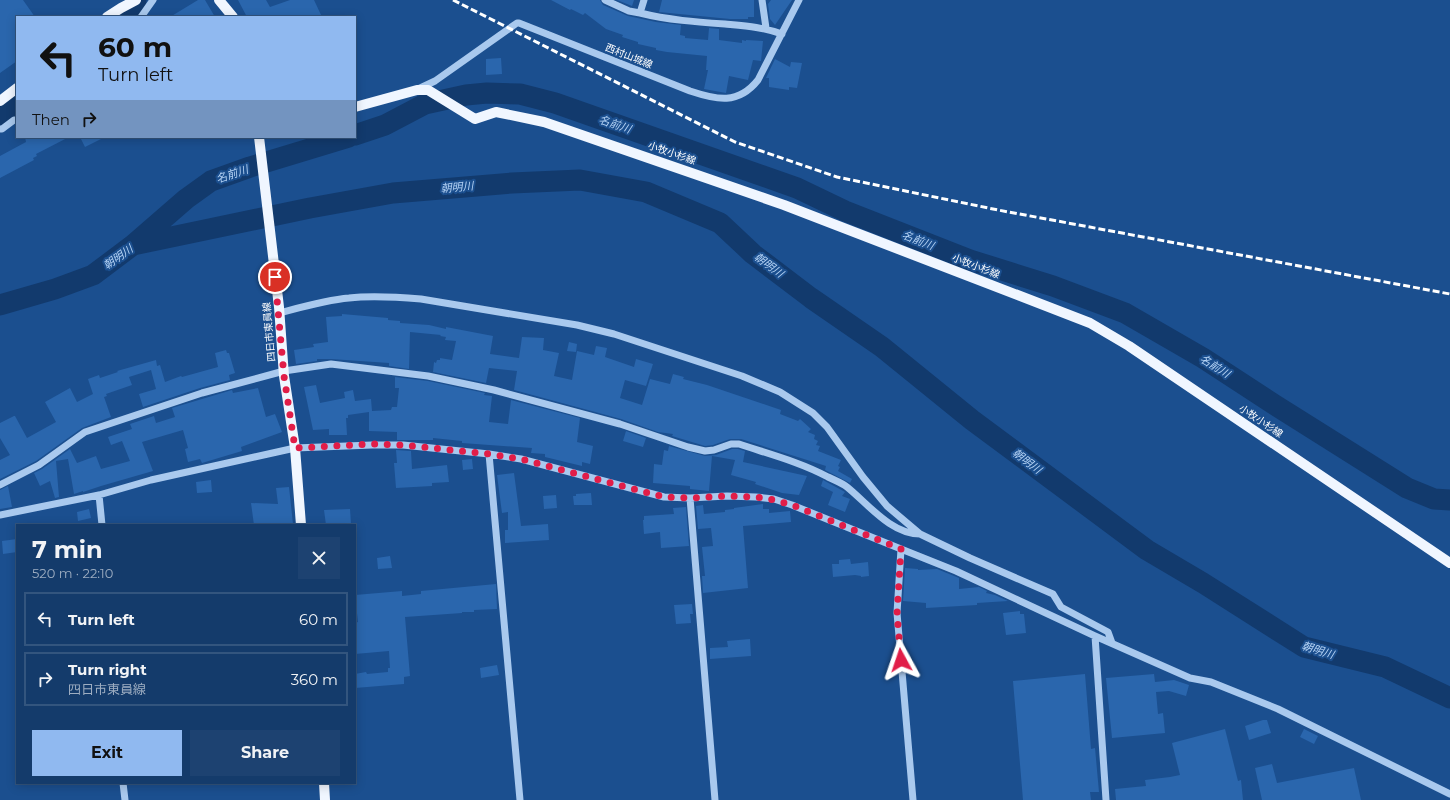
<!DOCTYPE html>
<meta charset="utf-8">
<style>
body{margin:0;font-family:Montserrat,"Noto Sans JP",sans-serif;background:#1d4271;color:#f1f3f6;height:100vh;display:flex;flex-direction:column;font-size:15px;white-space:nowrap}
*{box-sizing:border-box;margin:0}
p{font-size:13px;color:#9dadc1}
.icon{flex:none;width:22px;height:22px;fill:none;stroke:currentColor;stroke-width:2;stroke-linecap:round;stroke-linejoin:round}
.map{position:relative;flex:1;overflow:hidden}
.drawer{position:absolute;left:16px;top:524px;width:340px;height:260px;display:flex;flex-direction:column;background:#143b6b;border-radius:0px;box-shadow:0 2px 10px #0003,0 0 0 1px #33557e}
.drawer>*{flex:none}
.hud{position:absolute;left:16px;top:16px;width:340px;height:122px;border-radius:0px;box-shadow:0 2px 10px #0003,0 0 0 1px #33557e;background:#90b9f0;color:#111;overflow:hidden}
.pin{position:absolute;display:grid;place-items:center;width:34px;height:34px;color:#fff;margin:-17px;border:2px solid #fff;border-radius:50%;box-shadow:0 1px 4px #0007}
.me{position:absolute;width:44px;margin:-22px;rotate:355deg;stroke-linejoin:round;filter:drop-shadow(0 0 3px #0008)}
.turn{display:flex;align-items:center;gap:14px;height:84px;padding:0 16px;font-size:18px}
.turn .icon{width:52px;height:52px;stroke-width:2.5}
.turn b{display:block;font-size:28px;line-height:34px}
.then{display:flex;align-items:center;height:38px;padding:0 16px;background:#0003;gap:8px;font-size:15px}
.round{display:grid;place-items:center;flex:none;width:42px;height:42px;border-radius:0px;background:#1d4271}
.overview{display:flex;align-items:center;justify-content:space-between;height:68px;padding:0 16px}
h1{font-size:24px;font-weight:700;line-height:30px}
.cta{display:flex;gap:8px;margin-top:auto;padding:8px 16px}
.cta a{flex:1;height:46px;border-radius:0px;background:#90b9f0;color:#111;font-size:16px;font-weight:700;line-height:46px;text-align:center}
.cta a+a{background:#1d4271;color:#f1f3f6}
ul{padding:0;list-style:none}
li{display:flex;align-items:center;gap:12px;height:54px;margin:0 8px 6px;padding:0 8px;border:2px solid #33557e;border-radius:0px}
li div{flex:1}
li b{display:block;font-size:15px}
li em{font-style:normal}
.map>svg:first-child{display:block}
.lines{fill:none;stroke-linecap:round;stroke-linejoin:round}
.river{stroke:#123a6d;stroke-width:21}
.building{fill:#2a66ad}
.minor{stroke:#a9c9ee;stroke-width:7}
.major{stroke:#f0f6ff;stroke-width:10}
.rail{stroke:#fff;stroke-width:3;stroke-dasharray:7 3;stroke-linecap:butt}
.route{stroke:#e11d48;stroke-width:7;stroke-dasharray:0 12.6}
.labels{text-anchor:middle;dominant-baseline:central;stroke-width:4;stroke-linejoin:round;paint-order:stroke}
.street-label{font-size:10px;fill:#fff;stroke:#1b4f8f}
.water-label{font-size:11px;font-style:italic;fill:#b5d3f5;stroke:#1b4f8f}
</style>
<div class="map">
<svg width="1450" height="800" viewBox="0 0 1450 800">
<rect width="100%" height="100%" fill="#1b4f8f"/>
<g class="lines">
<path class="river" d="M 128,17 L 134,11 L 136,0
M 0,115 L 17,102
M 355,135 L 385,125 L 425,104 L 466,95 L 487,93 L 520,94 L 555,103 L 797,188 L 845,211 L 970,260 L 1053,286 L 1125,313 L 1203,358 L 1275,405 L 1407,488 L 1434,499 L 1450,500
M 133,245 L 310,208 L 393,193 L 512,183 L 580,180 L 646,192 L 720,223 L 753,254 L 811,298 L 882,347 L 972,420 L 1147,550 L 1203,583 L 1304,647 L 1385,667 L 1450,698
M 0,305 L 55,289 L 93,275 L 133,245 L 186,199 L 211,181 L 250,167 L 349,137"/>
</g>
<path class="building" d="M 0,0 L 23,0 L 35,17 L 17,17 L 17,61 L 0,73 Z
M 198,0 L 205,0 L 215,17 L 170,17 Z
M 238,0 L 266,0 L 270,7 L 290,0 L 314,0 L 322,17 L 247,17 Z
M 551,0 L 600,0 L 603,5 L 628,16 L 656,22 L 681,25 L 680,35 L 685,36 L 685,38 L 708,40 L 709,28 L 719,29 L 719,40 L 742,43 L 742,40 L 746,41 L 746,40 L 763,41 L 761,61 L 753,60 L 748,80 L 729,76 L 726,93 L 704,89 L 708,70 L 706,70 L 707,56 L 667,52 L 656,50 L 656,48 L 638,44 L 638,42 L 622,37 L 623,35 L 606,29 L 585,13 L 583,15 L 571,9 L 570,10 Z
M 617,0 L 634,0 L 632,6 Z
M 662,0 L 754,0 L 754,17 L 748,17 L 748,19 L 730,19 L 659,12 Z
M 771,0 L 792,0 L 775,25 L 770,19 L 768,4 Z
M 501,58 L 502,74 L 486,75 L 486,59 Z
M 775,59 L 790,67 L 791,62 L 802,63 L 797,88 L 789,87 L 789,90 L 769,87 L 769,78 L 766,78 Z
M 25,137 L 69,137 L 36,154 L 37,156 L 33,158 L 34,160 L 0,178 L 0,156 L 26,142 Z
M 80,137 L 105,137 L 85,147 Z
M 342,314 L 388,318 L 388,320 L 400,321 L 400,323 L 429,325 L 446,329 L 446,327 L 493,336 L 490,354 L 519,358 L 522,337 L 544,338 L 543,350 L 559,353 L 554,376 L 572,380 L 577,351 L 594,355 L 596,346 L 607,348 L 605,357 L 634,367 L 636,359 L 653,364 L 646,386 L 625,380 L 620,398 L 642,405 L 650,379 L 670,384 L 673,374 L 684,377 L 683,379 L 707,385 L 781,410 L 780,414 L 798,421 L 800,419 L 811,429 L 808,432 L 815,435 L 814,439 L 818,441 L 816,445 L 820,446 L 818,451 L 841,460 L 838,466 L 840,467 L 838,471 L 852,479 L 850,483 L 825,470 L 826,466 L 741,439 L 730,439 L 713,445 L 705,446 L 672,436 L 673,434 L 658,432 L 621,419 L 514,390 L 517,371 L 489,368 L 486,383 L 433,372 L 434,362 L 436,363 L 437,360 L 440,360 L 440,358 L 452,360 L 456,341 L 445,340 L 446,337 L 440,336 L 441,335 L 410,332 L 409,369 L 389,366 L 389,363 L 331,359 L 317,359 L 317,361 L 296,364 L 294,350 L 314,347 L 313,344 L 328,342 L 326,317 L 342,316 Z
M 569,342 L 577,344 L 576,352 L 567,351 Z
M 226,350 L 227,353 L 229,353 L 235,373 L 229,375 L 230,380 L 200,388 L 143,407 L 139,394 L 156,389 L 151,370 L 129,377 L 132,385 L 106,394 L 107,396 L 104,397 L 111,417 L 82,428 L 36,461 L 0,479 L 0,460 L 10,455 L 0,438 L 0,423 L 14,416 L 15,416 L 27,438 L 56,422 L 45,402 L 70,388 L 77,402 L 93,394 L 88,379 L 99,375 L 100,378 L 118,372 L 117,371 L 156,360 L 157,366 L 160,365 L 165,382 L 181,376 L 182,377 L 218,367 L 215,353 Z
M 395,377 L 428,381 L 485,393 L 484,395 L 492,396 L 489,422 L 508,424 L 511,400 L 580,418 L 577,442 L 593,446 L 590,464 L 582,462 L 582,466 L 545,457 L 545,454 L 531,453 L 532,448 L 462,443 L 462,441 L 433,438 L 433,440 L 397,440 L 397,432 L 369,431 L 369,412 L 348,415 L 348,418 L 346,418 L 347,435 L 329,435 L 329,429 L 313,430 L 304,387 L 316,385 L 320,403 L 345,398 L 344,392 L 353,390 L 355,401 L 371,399 L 372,411 L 391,410 L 392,407 L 397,407 L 399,388 L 395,388 Z
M 258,388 L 266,417 L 275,414 L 282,432 L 241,447 L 242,451 L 202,463 L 200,459 L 188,462 L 185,449 L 188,448 L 183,430 L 142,442 L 153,471 L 101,486 L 83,492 L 83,491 L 74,494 L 68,459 L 56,461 L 59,497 L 55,498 L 50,481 L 40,486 L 34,473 L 42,469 L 70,449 L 77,463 L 96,456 L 101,469 L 130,461 L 122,441 L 111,445 L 108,437 L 132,429 L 130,424 L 154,416 L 156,423 L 175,417 L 172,408 L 232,390 L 233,393 Z
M 626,431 L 646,438 L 643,447 L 623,441 Z
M 669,446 L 705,456 L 716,455 L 732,449 L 738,449 L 745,451 L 743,462 L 807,476 L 799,495 L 782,493 L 755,484 L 756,482 L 731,475 L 735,460 L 712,456 L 709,491 L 690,489 L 690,486 L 653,483 L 654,464 L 662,465 L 664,450 L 668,451 Z
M 396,450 L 411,451 L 412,469 L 447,465 L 449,482 L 432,483 L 432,486 L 396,488 L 394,463 L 397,463 Z
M 472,459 L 473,469 L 463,470 L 462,460 Z
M 514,473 L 521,526 L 548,524 L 549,540 L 505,543 L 505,530 L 508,530 L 508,512 L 502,513 L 497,475 Z
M 211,480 L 212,492 L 197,493 L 196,482 Z
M 823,480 L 845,492 L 842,496 L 850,499 L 845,512 L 828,505 L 833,492 L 821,486 Z
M 8,486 L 12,507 L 0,509 L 0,490 Z
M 289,487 L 293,524 L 254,525 L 251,503 L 278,504 L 276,488 Z
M 591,493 L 592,505 L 574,505 L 573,496 L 576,496 L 576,494 Z
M 556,495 L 557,508 L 544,509 L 543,496 Z
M 763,504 L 763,509 L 769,509 L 769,513 L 790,511 L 791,522 L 743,526 L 748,588 L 703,593 L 702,576 L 705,576 L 702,547 L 713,546 L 711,528 L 698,529 L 696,506 L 703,505 L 704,514 L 725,512 L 725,510 L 734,509 L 734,508 Z
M 686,507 L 689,546 L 661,548 L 660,532 L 644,534 L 643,520 L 644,520 L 644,516 L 674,514 L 673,508 Z
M 89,509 L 91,518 L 78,521 L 77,512 Z
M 350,509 L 351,524 L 326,525 L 324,510 Z
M 17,539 L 17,552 L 3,554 L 2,541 Z
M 390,556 L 392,568 L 378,569 L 377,558 Z
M 850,559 L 851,564 L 868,562 L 869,576 L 861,577 L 861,576 L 855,575 L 833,577 L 832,564 L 839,564 L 839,560 Z
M 905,568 L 918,569 L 918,570 L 937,569 L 959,578 L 959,589 L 979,587 L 987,591 L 986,593 L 995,595 L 1008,601 L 977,603 L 977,605 L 926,608 L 926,603 L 903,601 Z
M 496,584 L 497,609 L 474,610 L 474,612 L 462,612 L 462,613 L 405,617 L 410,676 L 404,677 L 404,684 L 355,688 L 355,674 L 366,672 L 367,674 L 388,672 L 388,668 L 390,668 L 389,651 L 355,654 L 355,623 L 358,622 L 355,595 L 402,591 L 402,596 L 421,594 L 421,591 Z
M 692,604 L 693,614 L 690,614 L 691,623 L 676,624 L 674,605 Z
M 1020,611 L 1020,614 L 1024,614 L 1026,633 L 1006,635 L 1003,613 Z
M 750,639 L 751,656 L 710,659 L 710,648 L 728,647 L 727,641 Z
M 497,665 L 499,675 L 481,678 L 480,668 Z
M 1085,674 L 1091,749 L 1095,748 L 1099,792 L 1090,792 L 1091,800 L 1023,800 L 1013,681 Z
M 1154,674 L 1155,682 L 1174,680 L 1189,685 L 1186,696 L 1169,691 L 1156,692 L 1158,714 L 1163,713 L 1165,733 L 1112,738 L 1106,678 Z
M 1263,720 L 1267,720 L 1271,733 L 1249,740 L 1245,726 Z
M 1225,729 L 1238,781 L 1241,780 L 1243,800 L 1116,800 L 1115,789 L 1146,786 L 1145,780 L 1170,777 L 1180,775 L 1172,743 Z
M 1304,729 L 1318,736 L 1314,744 L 1300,737 Z
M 1272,764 L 1277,783 L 1354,768 L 1361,800 L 1262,800 L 1255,768 Z"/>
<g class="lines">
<path class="minor" d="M 605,0 L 629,11 L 640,13
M 644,0 L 640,13 C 668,20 696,22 725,24 C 746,26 762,27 782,34
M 762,0 L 766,28
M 141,17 L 153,0
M 418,89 L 435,81 L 517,23 L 519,23 L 690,91 C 717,100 738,105 758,80 L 799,0
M 0,129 L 2,129 L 14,120 L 17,120
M 279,313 C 302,307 326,300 349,298 C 373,295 398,297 421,299 L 577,325 L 614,334 L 742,376 L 780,392 L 813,413 L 827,427 L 863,477 L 887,506 L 920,534 L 970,558 L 1053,594 L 1061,607 L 1108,632 L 1112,643
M 489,454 L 520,800
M 0,485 L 39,465 L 85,432 L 202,393 L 284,371 L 331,364 L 428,376 L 494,390 L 620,424 L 688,447 L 705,451 L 714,450 L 731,444 L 739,444 C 769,454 800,462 828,477 C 834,480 842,483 847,487 C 868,504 891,534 920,534
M 99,495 L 102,525
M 690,498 L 715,800
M 0,515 L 99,495 L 151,480 L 295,448 L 372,445 L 403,445 L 489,454 L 521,459 L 664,497 L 690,498 L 727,496 L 756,497 L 774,499 L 792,505 L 901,549 L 897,613 L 913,800
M 901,549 L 956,571 L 1095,636 L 1190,678 L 1211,682 L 1278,709 L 1450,794
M 1095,636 L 1106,800
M 123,783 L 125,800"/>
<path class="major" d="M 219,0 L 233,17
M 107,17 L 121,8 L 136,0
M 0,101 L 17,88
M 355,107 L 417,90 L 428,90 L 475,119 L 496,112 L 544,122 L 784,205 L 1090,323 L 1129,346 L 1450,563
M 259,137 L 279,307 L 284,376 L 295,448 L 301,525
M 324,783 L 325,800"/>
<path class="rail" d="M 453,0 L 735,142 L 837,177 L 998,210 L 1450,294"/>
</g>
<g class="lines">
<path class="route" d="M 275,277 L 284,376 L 295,448 L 372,444 L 403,445 L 489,454 L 521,459 L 664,497 L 690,498 L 727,496 L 756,497 L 774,500 L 792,505 L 901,549 L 897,614 L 901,660"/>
</g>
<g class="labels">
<g class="street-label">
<text transform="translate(629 56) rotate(22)">西村山城線</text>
<text transform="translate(672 153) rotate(19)">小牧小杉線</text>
<text transform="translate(976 266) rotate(21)">小牧小杉線</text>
<text transform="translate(269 332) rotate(-95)">四日市東員線</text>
<text transform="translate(1261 421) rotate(34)">小牧小杉線</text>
</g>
<g class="water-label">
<text transform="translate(615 124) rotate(19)">名前川</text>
<text transform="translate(232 174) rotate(-18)">名前川</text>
<text transform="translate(457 187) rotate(-5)">朝明川</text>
<text transform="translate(918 240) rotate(21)">名前川</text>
<text transform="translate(118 257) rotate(-35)">朝明川</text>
<text transform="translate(769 265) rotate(36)">朝明川</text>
<text transform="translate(1215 366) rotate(32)">名前川</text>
<text transform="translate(1027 461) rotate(37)">朝明川</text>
<text transform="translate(1318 650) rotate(17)">朝明川</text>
</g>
</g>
</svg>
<div class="pin" style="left:275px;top:277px;background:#d93025"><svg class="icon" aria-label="arrive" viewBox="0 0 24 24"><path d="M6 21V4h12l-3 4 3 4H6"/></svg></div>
<svg class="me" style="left:901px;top:660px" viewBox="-20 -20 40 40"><path d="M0-17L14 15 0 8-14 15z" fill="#e11d48" stroke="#fff" stroke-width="4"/></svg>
<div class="hud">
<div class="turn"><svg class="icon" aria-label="left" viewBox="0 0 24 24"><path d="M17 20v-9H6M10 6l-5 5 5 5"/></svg><div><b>60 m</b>Turn left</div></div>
<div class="then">Then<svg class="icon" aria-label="right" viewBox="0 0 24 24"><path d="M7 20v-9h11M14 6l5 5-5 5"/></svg></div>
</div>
<section class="drawer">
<div class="overview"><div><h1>7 min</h1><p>520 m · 22:10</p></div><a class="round"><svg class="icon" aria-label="close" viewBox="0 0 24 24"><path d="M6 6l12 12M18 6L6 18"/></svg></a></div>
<ul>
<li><svg class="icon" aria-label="left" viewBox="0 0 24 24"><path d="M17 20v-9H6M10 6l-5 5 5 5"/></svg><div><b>Turn left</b></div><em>60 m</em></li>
<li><svg class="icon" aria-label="right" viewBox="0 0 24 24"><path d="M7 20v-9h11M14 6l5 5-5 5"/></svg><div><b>Turn right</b><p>四日市東員線</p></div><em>360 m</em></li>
</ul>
<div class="cta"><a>Exit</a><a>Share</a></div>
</section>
</div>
